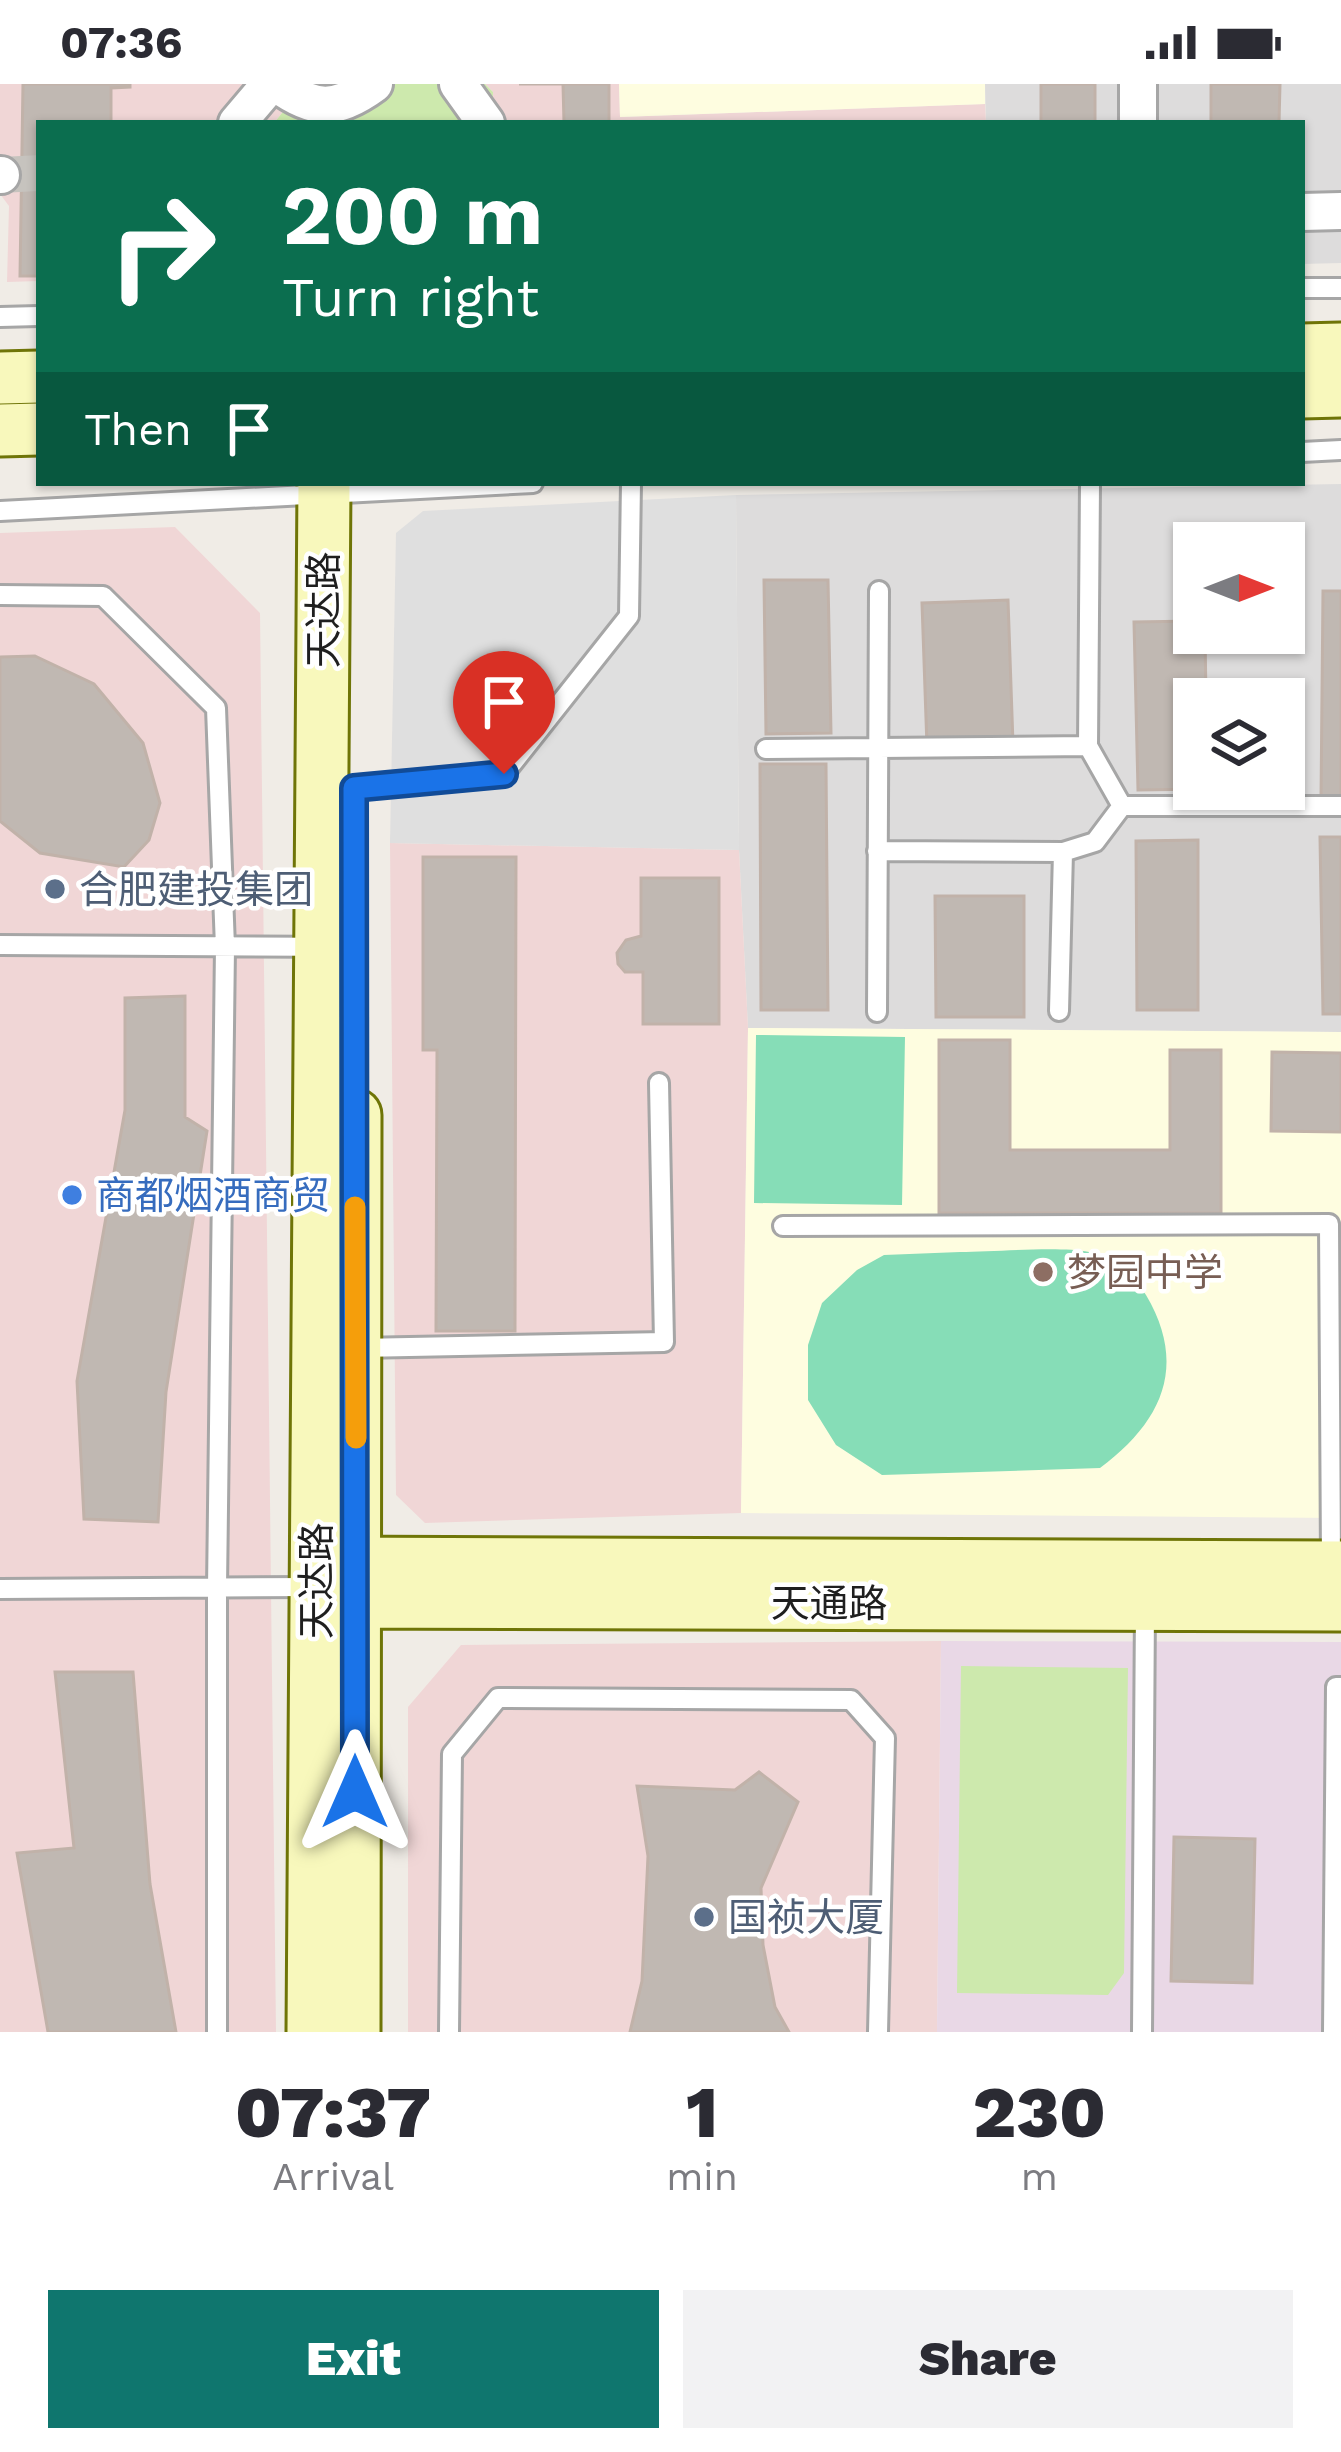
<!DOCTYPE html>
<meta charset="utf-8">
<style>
body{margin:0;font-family:"Work Sans","Noto Sans SC",sans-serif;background:#f2f2f3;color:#2b2b33;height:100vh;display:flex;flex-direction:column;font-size:45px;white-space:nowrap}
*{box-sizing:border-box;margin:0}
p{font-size:39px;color:#7c7c81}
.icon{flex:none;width:66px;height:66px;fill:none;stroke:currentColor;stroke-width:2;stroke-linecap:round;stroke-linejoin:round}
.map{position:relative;height:1948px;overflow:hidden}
.panel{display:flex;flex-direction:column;background:#fff;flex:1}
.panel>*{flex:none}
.guide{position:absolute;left:36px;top:36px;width:1269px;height:366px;border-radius:0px;box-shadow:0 3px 9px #0004;background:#0b6e4f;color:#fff;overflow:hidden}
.needle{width:78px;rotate:90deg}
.tools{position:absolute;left:1173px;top:438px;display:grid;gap:24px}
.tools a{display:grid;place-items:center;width:132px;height:132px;border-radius:0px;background:#fff;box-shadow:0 3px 9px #0004;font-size:60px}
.pin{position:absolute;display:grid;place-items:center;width:102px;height:102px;color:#fff;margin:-123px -51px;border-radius:50% 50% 50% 0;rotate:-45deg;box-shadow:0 0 12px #0007}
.pin .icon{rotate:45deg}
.me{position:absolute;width:132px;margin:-66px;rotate:0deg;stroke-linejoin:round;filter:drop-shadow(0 0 9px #0008)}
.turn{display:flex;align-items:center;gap:42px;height:252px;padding:0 48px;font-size:54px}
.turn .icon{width:156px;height:156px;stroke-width:2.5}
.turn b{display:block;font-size:84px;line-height:102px}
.then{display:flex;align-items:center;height:114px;padding:0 48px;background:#0003;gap:24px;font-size:45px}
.eta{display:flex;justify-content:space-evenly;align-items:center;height:204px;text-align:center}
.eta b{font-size:72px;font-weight:800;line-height:84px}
.cta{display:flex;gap:24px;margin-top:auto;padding:24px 48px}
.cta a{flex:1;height:138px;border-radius:0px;background:#0f766e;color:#fff;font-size:48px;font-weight:800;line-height:138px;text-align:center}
.cta a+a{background:#f2f2f3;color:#2b2b33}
.status{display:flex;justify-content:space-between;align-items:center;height:84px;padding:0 60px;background:#fff;direction:ltr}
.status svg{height:33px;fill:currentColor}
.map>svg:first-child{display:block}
.residential{fill:#dddcdc;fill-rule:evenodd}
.commercial{fill:#f0d6d6}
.industrial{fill:#e9d8e6}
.education{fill:#fefde0}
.grass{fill:#cde9ad}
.pitch{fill:#86ddb7}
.parking{fill:#dfdfdf}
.building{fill:#c0b8b2;stroke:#c1b2a9;stroke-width:3}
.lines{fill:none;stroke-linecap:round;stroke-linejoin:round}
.street-tunnel{stroke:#c6c3be;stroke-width:36;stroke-dasharray:36 18;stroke-linecap:butt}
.lane-casing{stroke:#a6a6a6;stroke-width:24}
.street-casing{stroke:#a6a6a6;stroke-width:42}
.secondary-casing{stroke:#6f7507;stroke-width:57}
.lane{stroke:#fff;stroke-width:18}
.street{stroke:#fff;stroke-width:36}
.secondary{stroke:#f8f8bc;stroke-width:51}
.route-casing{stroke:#114b97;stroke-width:30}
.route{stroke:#1a73e8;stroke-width:21}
.slow{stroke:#f59e0b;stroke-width:21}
.service-dot{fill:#5c6f8a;stroke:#fff;stroke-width:4.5}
.shop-dot{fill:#3f7fe0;stroke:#fff;stroke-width:4.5}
.education-dot{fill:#8d6e63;stroke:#fff;stroke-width:4.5}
.labels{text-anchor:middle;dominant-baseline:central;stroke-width:9;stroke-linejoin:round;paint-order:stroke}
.street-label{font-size:39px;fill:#1f1f1f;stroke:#fff}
.service-label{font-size:39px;fill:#4e5e75;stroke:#fff;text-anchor:start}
.shop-label{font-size:39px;fill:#366cbe;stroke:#fff;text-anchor:start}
.education-label{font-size:39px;fill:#785e54;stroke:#fff;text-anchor:start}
</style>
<div class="status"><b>07:36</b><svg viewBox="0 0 49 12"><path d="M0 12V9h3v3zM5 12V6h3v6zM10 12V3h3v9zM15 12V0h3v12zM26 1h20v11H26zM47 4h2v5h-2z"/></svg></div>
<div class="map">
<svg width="1341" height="1948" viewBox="0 0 1341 1948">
<rect width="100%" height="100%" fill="#f0ece6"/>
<path class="residential" d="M 985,0 L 1341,0 L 1341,179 L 1302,180 L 1302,39 L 986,39 Z
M 1341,400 L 1341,948 L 748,944 L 739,766 L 736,411 ZM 1194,459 L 1284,459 L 1284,549 L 1194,549 ZM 1194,615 L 1284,615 L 1284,705 L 1194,705 Z"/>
<path class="commercial" d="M 0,0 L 286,0 L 286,24 L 274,39 L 39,39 L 39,197 L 7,198 L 9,122 L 0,110 Z
M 485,0 L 619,0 L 620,33 L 985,20 L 986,39 L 492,39 L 493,8 Z
M 175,443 L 260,529 L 276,1948 L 0,1948 L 0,449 Z
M 390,759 L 739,766 L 748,944 L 741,1429 L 425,1439 L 396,1411 Z
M 941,1557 L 937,1948 L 408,1948 L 408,1623 L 461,1561 Z"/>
<path class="industrial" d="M 941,1557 L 1341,1558 L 1341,1948 L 937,1948 Z"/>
<path class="education" d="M 619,0 L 985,0 L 985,20 L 620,33 Z
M 748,944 L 1341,948 L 1341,1434 L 741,1429 Z"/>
<path class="grass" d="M 286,0 L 485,0 L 493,8 L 492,39 L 274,39 L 286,24 Z
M 961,1582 L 1128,1584 L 1124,1889 L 1108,1911 L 957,1909 Z"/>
<path class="pitch" d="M 756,951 L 905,953 L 902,1121 L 754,1119 Z
M 960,1168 C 994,1168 1059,1162 1089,1168 C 1112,1173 1134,1192 1146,1211 C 1188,1282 1162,1338 1100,1384 L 882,1391 L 836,1361 L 808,1316 L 808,1261 L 822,1219 L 857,1186 L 884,1171 Z"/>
<path class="parking" d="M 736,411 L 739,766 L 390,759 L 396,449 L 423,427 Z"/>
<path class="building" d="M 23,0 L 130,0 L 130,3 L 111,4 L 111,39 L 39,39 L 39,192 L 20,192 Z
M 519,0 L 609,0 L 609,39 L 564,39 L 563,0 Z
M 1041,0 L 1095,0 L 1095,39 L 1041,39 Z
M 1211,0 L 1280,0 L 1279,39 L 1211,39 Z
M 764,496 L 828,496 L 831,649 L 766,650 Z
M 1323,507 L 1341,507 L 1341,717 L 1321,716 Z
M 1008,516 L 1013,660 L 927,663 L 922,519 Z
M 1194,537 L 1194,549 L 1205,549 L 1206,615 L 1194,615 L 1194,705 L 1208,705 L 1138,706 L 1134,538 Z
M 35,572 L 94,600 L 143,659 L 160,719 L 149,756 L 124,783 L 40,769 L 0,737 L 0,573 Z
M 760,680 L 826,680 L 828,926 L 761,926 Z
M 1320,753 L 1341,753 L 1341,930 L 1323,930 Z
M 1198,756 L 1198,926 L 1137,926 L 1136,757 Z
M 423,773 L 516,773 L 515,1247 L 436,1247 L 437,966 L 423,966 Z
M 641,794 L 719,794 L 719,940 L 643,940 L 643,888 L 625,888 L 618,880 L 617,869 L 626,856 L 641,852 Z
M 935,812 L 1024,812 L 1024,933 L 936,933 Z
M 185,912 L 185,1033 L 207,1047 L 166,1308 L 158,1438 L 84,1435 L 77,1297 L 125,1026 L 125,914 Z
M 939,956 L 1010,956 L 1010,1066 L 1170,1066 L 1170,966 L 1221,966 L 1221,1129 L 939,1129 Z
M 1272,968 L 1341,969 L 1341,1048 L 1271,1047 Z
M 55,1588 L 133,1588 L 150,1800 L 176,1948 L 48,1948 L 17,1769 L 74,1764 Z
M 759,1688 L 798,1718 L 761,1804 L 763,1861 L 775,1923 L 789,1948 L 630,1948 L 642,1897 L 648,1772 L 637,1702 L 735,1706 Z
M 1174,1753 L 1255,1755 L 1252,1899 L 1171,1897 Z"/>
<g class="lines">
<path class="street-tunnel" d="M 1,91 L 39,89"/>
<defs>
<path id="lane" d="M 1302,204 L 1341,204
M 0,233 L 39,232
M 1302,368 L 1341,366
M 0,427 L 533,399
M 0,511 L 103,512 L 216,624 L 225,863 L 217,1504 L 217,1948
M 1088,662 L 1090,399
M 766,665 L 1088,662 L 1122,722 L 1341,722
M 327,705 L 504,690 L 629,532 L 631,399
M 877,767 L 1063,768 L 1095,758 L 1122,722
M 0,861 L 354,863
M 1059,927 L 1063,768
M 877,928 L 879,507
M 783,1142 L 1329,1140 L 1331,1478
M 359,1264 L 664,1258 L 659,999
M 0,1505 L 311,1503
M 449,1948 L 452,1670 L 498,1614 L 851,1616 L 885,1654 L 878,1948
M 1142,1948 L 1145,1523
M 1333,1948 L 1336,1603 L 1341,1603"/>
<path id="street" d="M 277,0 C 314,27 336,28 374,0
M 458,0 L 486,39
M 237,39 L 270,0
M 1138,39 L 1138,0
M 0,91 L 1,91
M 1302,128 L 1341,127"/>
<path id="secondary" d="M 1302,266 L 1341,265
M 0,294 L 39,293
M 1302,308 L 1341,307
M 0,346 L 39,345
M 322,1479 L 1341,1483
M 323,1518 L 1341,1521
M 313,1948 L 324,399
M 354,1948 L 355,1031"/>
</defs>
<use href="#lane" class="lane-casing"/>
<use href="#street" class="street-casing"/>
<use href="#secondary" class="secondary-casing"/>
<use href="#lane" class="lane"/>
<use href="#street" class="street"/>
<use href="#secondary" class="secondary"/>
</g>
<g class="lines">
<defs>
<path id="route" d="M 355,1708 L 354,704 L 504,690"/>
</defs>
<use href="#route" class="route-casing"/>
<use href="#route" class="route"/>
<path class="slow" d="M 355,1123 L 356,1354"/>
</g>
<g class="service-dot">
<circle cx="55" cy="805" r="12"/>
<circle cx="704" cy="1833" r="12"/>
</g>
<circle class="shop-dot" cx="72" cy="1111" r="12"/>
<circle class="education-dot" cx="1043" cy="1188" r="12"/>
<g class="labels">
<g class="street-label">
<text transform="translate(323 526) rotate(-90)">天达路</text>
<text transform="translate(316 1497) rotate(-90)">天达路</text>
<text x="829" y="1519">天通路</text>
</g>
<g class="service-label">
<text x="79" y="805">合肥建投集团</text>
<text x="728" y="1833">国祯大厦</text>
</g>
<g class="shop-label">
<text x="96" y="1111">商都烟酒商贸</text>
</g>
<g class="education-label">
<text x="1067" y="1188">梦园中学</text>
</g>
</g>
</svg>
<div class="tools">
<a><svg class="needle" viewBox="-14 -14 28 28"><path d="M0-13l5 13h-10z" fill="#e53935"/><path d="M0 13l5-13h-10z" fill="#7c7c81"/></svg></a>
<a><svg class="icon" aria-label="layers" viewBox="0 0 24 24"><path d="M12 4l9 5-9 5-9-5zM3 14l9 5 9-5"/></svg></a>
</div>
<div class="pin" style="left:504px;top:690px;background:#d93025"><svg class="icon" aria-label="arrive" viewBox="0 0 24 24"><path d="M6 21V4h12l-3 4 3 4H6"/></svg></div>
<svg class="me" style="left:355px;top:1708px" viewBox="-20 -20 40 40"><path d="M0-17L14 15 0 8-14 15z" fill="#1a73e8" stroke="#fff" stroke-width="4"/></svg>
<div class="guide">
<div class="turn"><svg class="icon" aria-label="right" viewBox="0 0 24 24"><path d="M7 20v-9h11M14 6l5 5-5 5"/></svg><div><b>200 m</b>Turn right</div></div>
<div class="then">Then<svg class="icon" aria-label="arrive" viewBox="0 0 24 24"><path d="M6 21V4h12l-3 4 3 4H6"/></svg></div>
</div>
</div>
<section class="panel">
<div class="eta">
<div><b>07:37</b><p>Arrival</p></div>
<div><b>1</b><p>min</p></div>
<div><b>230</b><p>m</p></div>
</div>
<div class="cta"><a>Exit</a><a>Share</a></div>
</section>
